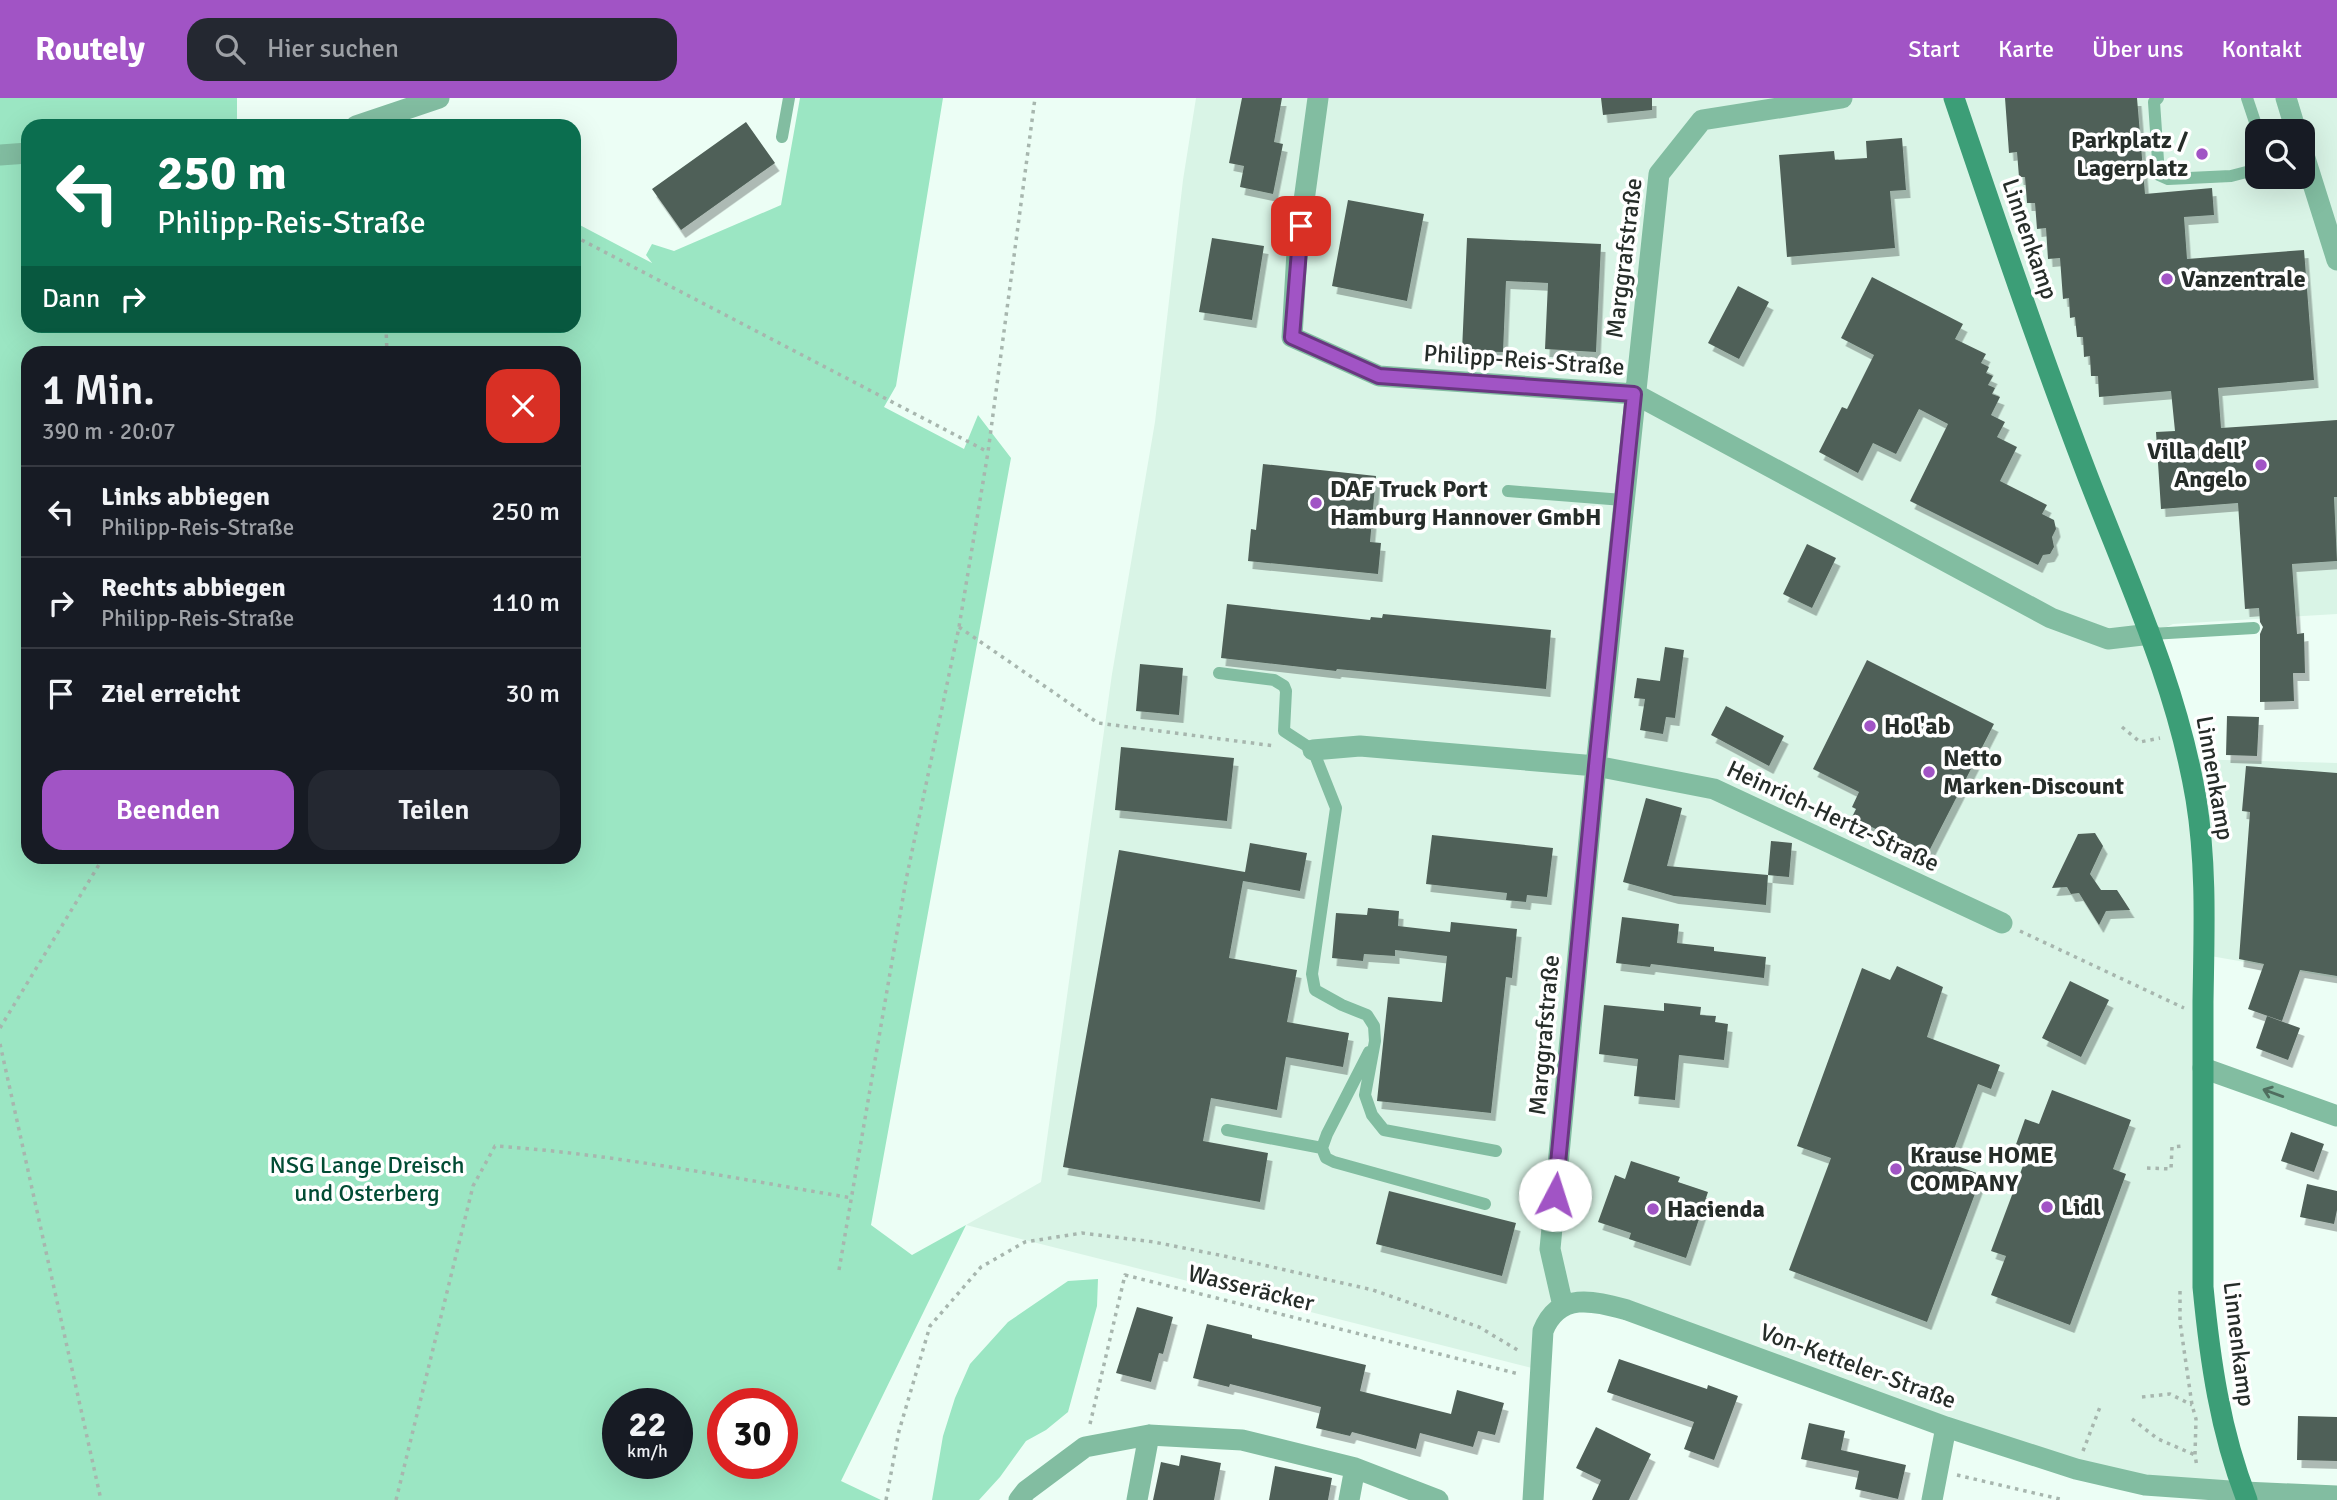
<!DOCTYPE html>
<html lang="de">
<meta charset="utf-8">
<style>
body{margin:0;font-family:Signika,sans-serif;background:#242831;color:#f1f3f6;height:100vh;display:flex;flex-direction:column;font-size:26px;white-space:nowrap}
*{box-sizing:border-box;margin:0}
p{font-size:23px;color:#9ea1a6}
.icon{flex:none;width:38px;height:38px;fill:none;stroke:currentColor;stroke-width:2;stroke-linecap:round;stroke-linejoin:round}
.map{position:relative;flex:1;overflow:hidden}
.side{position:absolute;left:21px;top:248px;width:560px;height:518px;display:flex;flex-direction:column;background:#171b24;border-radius:21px;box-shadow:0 7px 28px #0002}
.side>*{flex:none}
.top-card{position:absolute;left:21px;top:21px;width:560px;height:214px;border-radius:21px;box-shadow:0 7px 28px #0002;background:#0b6e4f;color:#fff;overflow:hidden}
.fabs{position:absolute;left:2245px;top:21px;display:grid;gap:14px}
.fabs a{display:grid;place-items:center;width:70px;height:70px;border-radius:14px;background:#171b24;box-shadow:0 7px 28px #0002;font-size:35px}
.speed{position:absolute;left:602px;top:1290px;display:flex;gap:14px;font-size:35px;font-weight:700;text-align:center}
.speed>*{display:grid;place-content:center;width:91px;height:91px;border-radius:50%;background:#171b24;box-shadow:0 7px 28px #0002;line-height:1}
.speed small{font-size:18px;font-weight:400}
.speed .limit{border:10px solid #d22;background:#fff;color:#111}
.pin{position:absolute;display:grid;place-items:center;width:60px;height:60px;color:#fff;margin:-30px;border-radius:14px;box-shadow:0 4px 10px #0006}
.me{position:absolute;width:77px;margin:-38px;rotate:5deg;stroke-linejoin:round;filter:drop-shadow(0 0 5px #0008)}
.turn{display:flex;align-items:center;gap:24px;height:147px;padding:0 21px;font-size:32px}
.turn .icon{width:91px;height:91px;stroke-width:2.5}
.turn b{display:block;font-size:49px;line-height:60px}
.then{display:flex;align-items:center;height:66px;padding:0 21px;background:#0003;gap:14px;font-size:26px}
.round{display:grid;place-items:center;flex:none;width:74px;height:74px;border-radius:21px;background:#242831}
.overview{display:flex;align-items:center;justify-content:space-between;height:119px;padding:0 21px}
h1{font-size:42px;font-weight:600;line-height:52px}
.button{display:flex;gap:14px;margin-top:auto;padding:14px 21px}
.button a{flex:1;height:80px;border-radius:21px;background:#a154c5;color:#fff;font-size:28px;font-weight:600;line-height:80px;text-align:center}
.button a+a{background:#242831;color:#f1f3f6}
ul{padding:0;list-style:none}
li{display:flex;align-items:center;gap:21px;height:91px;padding:0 21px;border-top:2px solid #363941}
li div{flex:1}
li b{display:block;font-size:26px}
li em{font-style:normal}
header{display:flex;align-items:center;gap:42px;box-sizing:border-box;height:98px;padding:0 35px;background:#a154c5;color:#fff}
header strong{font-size:33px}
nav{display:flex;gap:38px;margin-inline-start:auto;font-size:24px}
.search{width:490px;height:63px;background:#242831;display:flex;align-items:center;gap:18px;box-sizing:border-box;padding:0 24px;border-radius:21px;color:#9ea1a6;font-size:26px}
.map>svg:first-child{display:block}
.built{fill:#d9f4e6;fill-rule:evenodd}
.green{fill:#9be6c3;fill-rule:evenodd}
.building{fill:#506058;filter:url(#shadow)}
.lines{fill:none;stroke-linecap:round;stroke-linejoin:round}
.path{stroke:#a7b6ae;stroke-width:3.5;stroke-dasharray:3.5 5;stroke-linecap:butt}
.service{stroke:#82bda1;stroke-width:12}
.minor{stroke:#82bda1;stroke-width:21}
.tertiary{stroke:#82bda1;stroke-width:21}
.secondary{stroke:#3c9e77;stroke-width:21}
.oneway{stroke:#4f6e5f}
.route-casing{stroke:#693780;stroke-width:18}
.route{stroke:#a154c5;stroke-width:12}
.poi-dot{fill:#a154c5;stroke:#fff;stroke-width:2.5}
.labels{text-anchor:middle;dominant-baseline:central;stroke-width:7;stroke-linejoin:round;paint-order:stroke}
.poi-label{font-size:24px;font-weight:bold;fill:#262d29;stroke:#fff;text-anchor:start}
.street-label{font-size:24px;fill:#262d29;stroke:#fff}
.park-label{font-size:24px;fill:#014c34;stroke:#fff}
</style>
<header>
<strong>Routely</strong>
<div class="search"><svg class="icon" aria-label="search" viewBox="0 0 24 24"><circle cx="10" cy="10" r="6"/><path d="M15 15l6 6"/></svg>Hier suchen</div>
<nav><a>Start</a><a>Karte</a><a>Über uns</a><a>Kontakt</a></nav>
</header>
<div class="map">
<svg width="2337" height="1402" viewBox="0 0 2337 1402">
<defs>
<filter id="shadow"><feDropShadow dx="4.5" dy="8" stdDeviation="0" flood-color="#0004"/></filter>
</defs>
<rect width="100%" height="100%" fill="#ecfef5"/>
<path class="built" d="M 1196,0 L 2337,0 L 2337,516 L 2173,526 L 2151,536 L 2189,661 L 2337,665 L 2337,880 L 2199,856 L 2198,1187 L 2231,1383 L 2167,1382 L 2068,1362 L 1638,1208 L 1554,1205 L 1536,1271 L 966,1127 L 1041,1084 L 1112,576 L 1155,324 L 1183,82 ZM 2258,33 L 2303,33 L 2303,79 L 2258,79 Z"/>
<path class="green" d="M 0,0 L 237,0 L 237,28 L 28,28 L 28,228 L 574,228 L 574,124 L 652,165 L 646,157 L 652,146 L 674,153 L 781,107 L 800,0 L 943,0 L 896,288 L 884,309 L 964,351 L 978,317 L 1011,360 L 871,1127 L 912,1157 L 966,1127 L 841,1383 L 881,1402 L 0,1402 ZM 28,256 L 574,256 L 574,760 L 28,760 ZM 618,1306 L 677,1306 L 677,1365 L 618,1365 ZM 723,1306 L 782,1306 L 782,1365 L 723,1365 Z
M 1098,1181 L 1097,1208 L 1068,1314 L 1046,1332 L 1026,1343 L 1000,1379 L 979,1402 L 932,1402 L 943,1338 L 955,1300 L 970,1266 L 1008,1224 L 1068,1183 Z"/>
<path class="building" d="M 1242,0 L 1282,0 L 1274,44 L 1283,46 L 1273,96 L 1240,89 L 1244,68 L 1229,65 Z
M 1601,0 L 1652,0 L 1652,12 L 1603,17 Z
M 2005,0 L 2137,0 L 2145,96 L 2212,90 L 2214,117 L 2184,119 L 2187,161 L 2304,152 L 2314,282 L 2218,290 L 2221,330 L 2337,322 L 2337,399 L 2334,399 L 2337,463 L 2292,466 L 2297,536 L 2304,535 L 2305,575 L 2293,575 L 2294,603 L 2260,604 L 2260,536 L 2263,529 L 2260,524 L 2259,510 L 2245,511 L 2238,405 L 2161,411 L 2156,334 L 2175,333 L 2171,293 L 2099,299 L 2098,278 L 2091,278 L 2090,258 L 2084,259 L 2083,239 L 2077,239 L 2075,219 L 2070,220 L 2069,200 L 2063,201 L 2060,160 L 2048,161 L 2046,130 L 2037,131 L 2035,105 L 2027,105 L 2025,79 L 2019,79 L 2017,54 L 2009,55 Z
M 746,24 L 775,65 L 681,132 L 652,91 Z
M 1902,40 L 1906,92 L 1890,93 L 1895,150 L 1787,159 L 1779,57 L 1834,53 L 1835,62 L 1867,60 L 1866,43 Z
M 1348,102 L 1424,116 L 1407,203 L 1332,188 Z
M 1212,140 L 1264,148 L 1252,222 L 1199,214 Z
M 1467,140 L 1601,146 L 1596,254 L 1545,251 L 1548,185 L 1506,183 L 1503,254 L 1462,253 Z
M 1872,179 L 1963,226 L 1955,241 L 1986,256 L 1981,265 L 1989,269 L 1986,275 L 1993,278 L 1988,287 L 1995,290 L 1992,296 L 2000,299 L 1991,317 L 2005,324 L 1997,339 L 2017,349 L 2000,383 L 2047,407 L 2042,416 L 2054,422 L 2056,431 L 2052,439 L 2054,449 L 2050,456 L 2043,457 L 2038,467 L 1910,403 L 1948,326 L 1919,311 L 1896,356 L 1873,345 L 1858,375 L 1819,354 L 1842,309 L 1847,311 L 1874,257 L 1841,240 Z
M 1738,188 L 1769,204 L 1739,261 L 1708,245 Z
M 1263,366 L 1376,378 L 1370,444 L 1381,445 L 1378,476 L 1248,463 L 1251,431 L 1256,432 Z
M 1807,446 L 1836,460 L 1812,510 L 1783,496 Z
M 1227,506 L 1370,522 L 1371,519 L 1382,520 L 1383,516 L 1551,532 L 1546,591 L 1337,571 L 1336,573 L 1221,560 Z
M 1665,549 L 1684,552 L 1675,620 L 1666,619 L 1663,636 L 1640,632 L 1645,601 L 1634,600 L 1637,580 L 1660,583 Z
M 1867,562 L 1994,626 L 1927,757 L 1852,719 L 1856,711 L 1852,709 L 1859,694 L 1813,671 Z
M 1140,566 L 1183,570 L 1179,617 L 1136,613 Z
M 1726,608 L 1784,638 L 1769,668 L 1711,637 Z
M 2227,618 L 2259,619 L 2257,658 L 2226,657 Z
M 1121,649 L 1234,660 L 1227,723 L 1115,712 Z
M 2246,668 L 2337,675 L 2337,878 L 2300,872 L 2282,923 L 2248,911 L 2264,866 L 2239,861 L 2250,714 L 2242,713 Z
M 1646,700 L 1682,710 L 1667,768 L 1768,777 L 1766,807 L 1674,798 L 1623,784 Z
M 2095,735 L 2103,748 L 2090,776 L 2101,792 L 2117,792 L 2130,812 L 2106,813 L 2099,827 L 2079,795 L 2071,796 L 2067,789 L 2052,790 L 2078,736 Z
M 1432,737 L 1553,750 L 1547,799 L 1527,797 L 1526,804 L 1506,802 L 1507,795 L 1426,786 Z
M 1771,743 L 1792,745 L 1789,779 L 1768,777 Z
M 1250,745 L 1307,755 L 1300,793 L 1243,783 L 1229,860 L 1297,872 L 1287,924 L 1349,935 L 1343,969 L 1286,959 L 1277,1012 L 1211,1000 L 1203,1043 L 1268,1055 L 1260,1104 L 1063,1069 L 1119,752 L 1245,774 Z
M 1368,810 L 1399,813 L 1398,828 L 1450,834 L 1451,824 L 1517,831 L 1512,880 L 1506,879 L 1491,1015 L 1377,1003 L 1388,899 L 1442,904 L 1447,858 L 1395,852 L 1395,858 L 1364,856 L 1363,863 L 1332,860 L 1336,815 L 1367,817 Z
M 1622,819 L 1679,826 L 1677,845 L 1714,849 L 1714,853 L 1766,859 L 1764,880 L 1651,866 L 1650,869 L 1616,865 Z
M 1897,868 L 1943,889 L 1927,939 L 2000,967 L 1991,991 L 1978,986 L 1949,1065 L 1982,1077 L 1927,1224 L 1789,1172 L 1831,1060 L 1797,1048 L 1862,870 L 1890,882 Z
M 2070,883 L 2109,902 L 2081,959 L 2042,940 Z
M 1664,905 L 1701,909 L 1700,917 L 1716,918 L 1715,924 L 1728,926 L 1724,962 L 1679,957 L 1675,1002 L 1634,998 L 1638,961 L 1599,956 L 1604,907 L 1664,913 Z
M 2267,918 L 2300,930 L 2288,962 L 2256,950 Z
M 2052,992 L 2131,1022 L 2113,1071 L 2126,1076 L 2070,1227 L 1991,1197 L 2006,1158 L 1991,1153 L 2027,1057 L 2014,1052 L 2025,1021 L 2039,1026 Z
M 2291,1034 L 2324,1046 L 2314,1074 L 2281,1063 Z
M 1631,1063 L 1680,1079 L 1678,1084 L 1708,1094 L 1686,1160 L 1629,1141 L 1631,1135 L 1598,1124 L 1615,1077 L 1625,1081 Z
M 2307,1086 L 2337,1093 L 2337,1112 L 2334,1126 L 2300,1119 Z
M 1389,1093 L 1516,1125 L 1502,1178 L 1376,1146 Z
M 1137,1209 L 1173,1219 L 1163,1256 L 1159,1255 L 1151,1284 L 1116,1275 Z
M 1207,1226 L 1252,1237 L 1252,1240 L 1366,1267 L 1360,1293 L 1451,1316 L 1457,1292 L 1504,1305 L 1495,1337 L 1478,1333 L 1473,1349 L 1420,1335 L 1416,1351 L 1352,1334 L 1350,1338 L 1316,1330 L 1321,1309 L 1230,1286 L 1229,1289 L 1193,1280 Z
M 1619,1261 L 1707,1291 L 1708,1287 L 1738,1298 L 1714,1362 L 1684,1351 L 1694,1324 L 1607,1294 Z
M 2298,1318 L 2337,1319 L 2337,1363 L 2297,1362 Z
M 1809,1325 L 1845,1333 L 1841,1352 L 1906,1367 L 1898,1401 L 1855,1391 L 1859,1373 L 1801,1361 Z
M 1596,1329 L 1651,1356 L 1629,1402 L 1592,1402 L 1601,1382 L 1576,1370 Z
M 1181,1357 L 1221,1365 L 1214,1402 L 1153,1402 L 1161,1364 L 1179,1368 Z
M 1275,1368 L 1332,1380 L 1328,1402 L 1269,1402 Z"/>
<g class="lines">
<path class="path" d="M 574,138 L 988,354
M 386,228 L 387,256
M 959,529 L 1098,625 L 1275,648
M 2122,629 L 2140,644 L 2160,640
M 2020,833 L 2184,910
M 0,930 L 103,760
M 0,946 L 101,1402
M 2147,1070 L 2171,1071 L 2172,1049 L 2183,1048
M 839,1172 L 906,782 L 959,529 L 988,354 L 1035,0
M 2180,1193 L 2180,1224 L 2192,1307 L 2196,1321 L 2195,1357 L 2197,1369
M 2142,1299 L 2170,1296 L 2192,1307
M 2132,1321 L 2158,1341 L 2195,1357
M 1090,1326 L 1125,1177 L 1519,1276
M 2083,1353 L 2100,1309
M 1957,1377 L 2064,1402
M 396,1402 L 473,1088 L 495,1048 C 614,1056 733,1080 852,1100
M 886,1402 L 899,1333 L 930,1228 L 981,1169 L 1025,1144 L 1082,1135 L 1154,1144 L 1224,1158 L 1373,1192 L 1479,1229 L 1521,1254"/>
<path class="service" d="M 2158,0 L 2154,4 L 2159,77 L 2168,81 L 2231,78 L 2258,71
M 2247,0 L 2258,33
M 782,39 L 789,0
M 1508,393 L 1623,402
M 2151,536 L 2254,530
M 1219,575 L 1274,582 L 1284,588 L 1286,593 L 1284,633 L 1313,652 L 1336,710 L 1312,876 L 1315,892 L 1342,907 L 1367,917 L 1374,928 L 1375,943 L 1365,997 L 1372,1017 L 1384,1032 L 1496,1053
M 1369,954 L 1327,1036 L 1322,1050 L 1326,1060 L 1334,1064 L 1485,1106
M 1227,1032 L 1322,1050"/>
<path class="minor" d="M 1318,0 L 1297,154 L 1292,239 L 1379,278 L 1635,296 L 2051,520 L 2108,541 L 2151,536
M 2286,0 L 2296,33
M 356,28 L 439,0
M 2303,54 L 2337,162
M 0,57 L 28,55
M 1313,652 L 1360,648 L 1596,668 L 1714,691 L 2002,825
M 2203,970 L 2337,1018
M 1563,1208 L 1550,1151 L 1596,668 L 1659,76 L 1702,22 L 1842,0
M 1019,1402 L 1026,1393 L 1085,1349 L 1149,1337 L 1242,1342 L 1355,1370 L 1438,1402
M 1137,1402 L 1149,1337
M 1349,1402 L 1355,1370
M 1533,1402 L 1543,1233 C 1559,1193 1594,1203 1627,1212 L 1946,1329 L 2076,1371 L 2145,1387 L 2244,1394
M 1932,1402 L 1946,1329"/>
<path class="tertiary" d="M 2244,1394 L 2337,1398"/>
<path class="secondary" d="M 1954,0 C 1997,127 2040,254 2088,379 C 2129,485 2177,588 2196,701 C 2207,768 2204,836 2203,904 C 2203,999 2203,1094 2203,1189 C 2210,1262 2220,1333 2247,1402"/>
</g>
<defs><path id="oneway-shaft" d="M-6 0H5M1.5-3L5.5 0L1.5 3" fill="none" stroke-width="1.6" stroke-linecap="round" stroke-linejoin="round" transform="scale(1.75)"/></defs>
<use class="oneway" href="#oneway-shaft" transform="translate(2273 995) rotate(-160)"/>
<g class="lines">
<defs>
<path id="route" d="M 1301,128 L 1292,239 L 1379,278 L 1634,296 L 1596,668 L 1555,1097"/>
</defs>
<use href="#route" class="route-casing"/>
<use href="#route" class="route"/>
</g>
<g class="poi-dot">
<circle cx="2202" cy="56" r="7"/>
<circle cx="2167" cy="181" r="7"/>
<circle cx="2261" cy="367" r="7"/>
<circle cx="1316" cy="405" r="7"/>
<circle cx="1870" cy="628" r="7"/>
<circle cx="1929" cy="674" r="7"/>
<circle cx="1896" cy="1071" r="7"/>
<circle cx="2047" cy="1109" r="7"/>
<circle cx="1653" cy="1111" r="7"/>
</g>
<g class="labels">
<g class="poi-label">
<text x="2188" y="42" text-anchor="end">Parkplatz /<tspan x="2188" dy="28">Lagerplatz</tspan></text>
<text x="2181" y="181">Vanzentrale</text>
<text x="2247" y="353" text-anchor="end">Villa dell’<tspan x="2247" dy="28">Angelo</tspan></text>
<text x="1330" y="391">DAF Truck Port<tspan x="1330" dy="28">Hamburg Hannover GmbH</tspan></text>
<text x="1884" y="628">Hol'ab</text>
<text x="1943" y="660">Netto<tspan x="1943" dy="28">Marken-Discount</tspan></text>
<text x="1910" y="1057">Krause HOME<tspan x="1910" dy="28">COMPANY</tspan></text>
<text x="2061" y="1109">Lidl</text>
<text x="1667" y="1111">Hacienda</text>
</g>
<g class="street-label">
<text transform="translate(2030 141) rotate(71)">Linnenkamp</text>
<text transform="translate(1624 160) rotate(-83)">Marggrafstraße</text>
<text transform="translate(1524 262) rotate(4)">Philipp-Reis-Straße</text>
<text transform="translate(2215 680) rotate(80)">Linnenkamp</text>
<text transform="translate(1833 718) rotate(25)">Heinrich-Hertz-Straße</text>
<text transform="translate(1544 937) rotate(-85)">Marggrafstraße</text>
<text transform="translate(1251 1190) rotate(14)">Wasseräcker</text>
<text transform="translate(2239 1246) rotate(83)">Linnenkamp</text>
<text transform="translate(1858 1268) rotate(20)">Von-Ketteler-Straße</text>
</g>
<g class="park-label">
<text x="367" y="1067">NSG Lange Dreisch<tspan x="367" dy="28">und Osterberg</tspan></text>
</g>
</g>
</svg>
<div class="fabs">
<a><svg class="icon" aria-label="search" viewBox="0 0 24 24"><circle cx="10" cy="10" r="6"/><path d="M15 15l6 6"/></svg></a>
</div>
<div class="speed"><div>22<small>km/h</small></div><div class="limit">30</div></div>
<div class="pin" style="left:1301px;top:128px;background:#d93025"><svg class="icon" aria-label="arrive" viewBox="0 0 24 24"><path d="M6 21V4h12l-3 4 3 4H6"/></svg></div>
<svg class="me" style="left:1555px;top:1097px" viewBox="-20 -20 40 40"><circle r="19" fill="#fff"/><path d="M0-13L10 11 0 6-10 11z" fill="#a154c5"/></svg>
<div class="top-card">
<div class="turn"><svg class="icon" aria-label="left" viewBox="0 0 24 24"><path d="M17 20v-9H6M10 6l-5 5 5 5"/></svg><div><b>250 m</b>Philipp-Reis-Straße</div></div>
<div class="then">Dann<svg class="icon" aria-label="right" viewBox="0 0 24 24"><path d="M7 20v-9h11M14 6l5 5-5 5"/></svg></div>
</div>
<section class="side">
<div class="overview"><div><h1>1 Min.</h1><p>390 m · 20:07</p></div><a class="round" style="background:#d93025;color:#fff"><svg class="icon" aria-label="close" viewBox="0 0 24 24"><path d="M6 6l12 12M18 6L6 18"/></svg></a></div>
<ul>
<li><svg class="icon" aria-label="left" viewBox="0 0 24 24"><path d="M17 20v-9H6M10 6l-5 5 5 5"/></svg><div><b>Links abbiegen</b><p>Philipp-Reis-Straße</p></div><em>250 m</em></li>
<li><svg class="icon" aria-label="right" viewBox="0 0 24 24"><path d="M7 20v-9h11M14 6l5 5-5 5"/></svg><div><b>Rechts abbiegen</b><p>Philipp-Reis-Straße</p></div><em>110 m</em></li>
<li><svg class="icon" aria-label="arrive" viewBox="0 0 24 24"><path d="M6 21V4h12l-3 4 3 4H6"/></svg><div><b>Ziel erreicht</b></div><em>30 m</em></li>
</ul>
<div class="button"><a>Beenden</a><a>Teilen</a></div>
</section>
</div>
